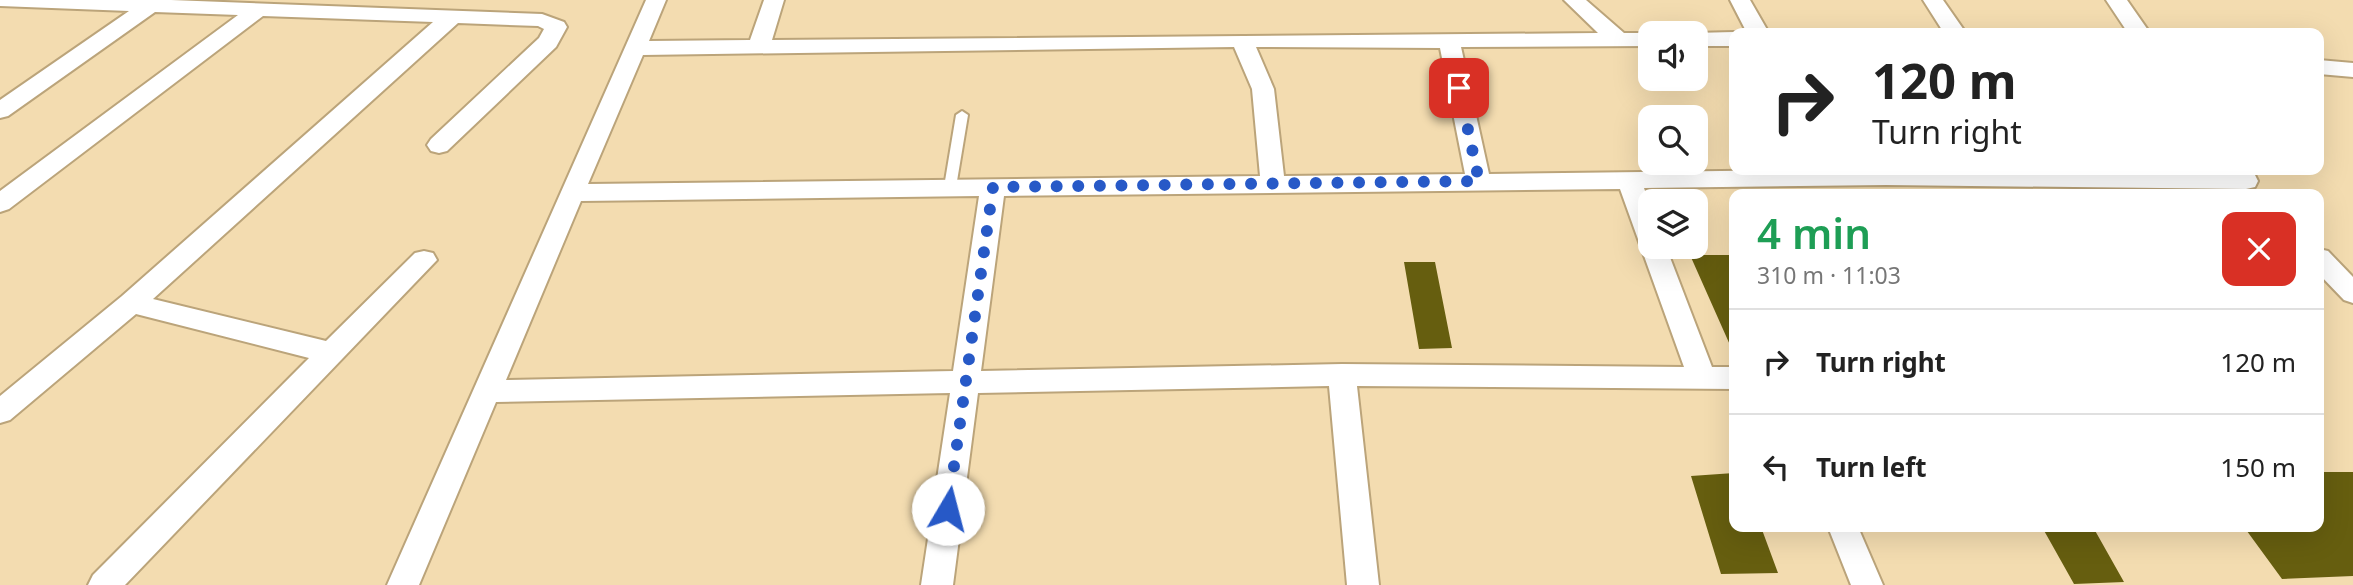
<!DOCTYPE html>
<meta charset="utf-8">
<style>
body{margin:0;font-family:"Noto Sans",sans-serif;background:#f6f6f6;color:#222;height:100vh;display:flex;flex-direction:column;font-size:26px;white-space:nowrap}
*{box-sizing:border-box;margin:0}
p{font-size:23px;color:#767676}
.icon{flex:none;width:38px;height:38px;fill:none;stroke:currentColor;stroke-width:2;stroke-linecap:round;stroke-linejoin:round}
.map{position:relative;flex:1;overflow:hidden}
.panel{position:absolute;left:1729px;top:189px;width:595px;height:343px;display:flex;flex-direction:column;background:#fff;border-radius:14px;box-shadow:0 7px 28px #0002}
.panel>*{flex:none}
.guide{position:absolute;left:1729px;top:28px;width:595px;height:147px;border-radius:14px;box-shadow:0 7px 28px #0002;background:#fff;color:#222;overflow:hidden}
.tools{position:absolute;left:1638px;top:21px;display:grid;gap:14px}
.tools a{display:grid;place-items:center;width:70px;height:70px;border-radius:14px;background:#fff;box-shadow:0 7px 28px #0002;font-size:35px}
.pin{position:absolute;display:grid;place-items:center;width:60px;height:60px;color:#fff;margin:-30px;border-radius:14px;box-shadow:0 4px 10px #0006}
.me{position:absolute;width:77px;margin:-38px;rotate:8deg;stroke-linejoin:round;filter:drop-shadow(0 0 5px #0008)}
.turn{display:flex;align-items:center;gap:24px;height:147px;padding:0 28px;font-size:32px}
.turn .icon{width:91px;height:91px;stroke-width:2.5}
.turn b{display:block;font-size:49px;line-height:60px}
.round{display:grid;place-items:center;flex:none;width:74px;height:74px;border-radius:14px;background:#f6f6f6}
.head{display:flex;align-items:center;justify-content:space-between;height:119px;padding:0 28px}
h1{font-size:42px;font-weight:600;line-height:52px;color:#1e9e55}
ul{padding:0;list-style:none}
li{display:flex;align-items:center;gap:21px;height:105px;padding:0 28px;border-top:2px solid #e0e0e0}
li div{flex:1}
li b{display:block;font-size:26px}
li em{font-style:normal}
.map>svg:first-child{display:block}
.building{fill:#665e0f}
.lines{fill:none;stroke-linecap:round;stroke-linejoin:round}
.service-casing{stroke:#bba47a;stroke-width:4}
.minor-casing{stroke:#bba47a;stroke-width:4}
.service{fill:#fff;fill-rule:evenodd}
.minor{fill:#fff;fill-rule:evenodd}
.route{stroke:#2759c7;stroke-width:12;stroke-dasharray:0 21.6}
</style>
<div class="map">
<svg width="2353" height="585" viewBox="0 0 2353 585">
<rect width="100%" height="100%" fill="#f3dcb0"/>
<path class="building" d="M 1690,255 L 1734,255 L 1734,354 Z
M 1404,262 L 1435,262 L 1452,348 L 1419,349 Z
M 2319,472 L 2353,472 L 2353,576 L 2282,579 L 2244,527 L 2319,527 Z
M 1734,473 L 1734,527 L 1761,527 L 1778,573 L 1721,574 L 1691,476 Z
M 2042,527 L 2093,527 L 2124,582 L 2074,584 Z"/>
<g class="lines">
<defs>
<path id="service" d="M 962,111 L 968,115 L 956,187 L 950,191 L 944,187 L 956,115 Z"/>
<path id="minor" d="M 0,0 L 171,0 L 542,14 L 564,22 L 567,27 L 556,47 L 447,151 L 439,153 L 431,151 L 427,145 L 431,139 L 539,38 L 544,29 L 538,26 L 458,23 L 153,299 L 326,341 L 415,253 L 424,251 L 433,253 L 437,260 L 125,585 L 88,585 L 93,575 L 309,358 L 136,314 L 10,420 L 0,423 L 0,396 L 122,296 L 433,22 L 263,16 L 9,209 L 0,212 L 0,191 L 238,15 L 155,12 L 8,116 L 0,118 L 0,100 L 129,11 L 0,6 Z
M 646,0 L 666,0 L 649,41 L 750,40 L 764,0 L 784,0 L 772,40 L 1598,33 L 1564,0 L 1586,0 L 1624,33 L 1653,33 L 1650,33 L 1650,46 L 1461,47 L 1489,174 L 1804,170 L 2246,173 L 2255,175 L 2258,181 L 2255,187 L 2246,189 L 1886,185 L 1644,188 L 1650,205 L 1650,247 L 1666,247 L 1712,367 L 1734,367 L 1734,389 L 1357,386 L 1379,585 L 1347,585 L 1329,386 L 978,393 L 953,585 L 921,585 L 950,393 L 496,402 L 419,585 L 387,585 ZM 1234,47 L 1252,89 L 1260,176 L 588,184 L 643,55 ZM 1256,47 L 1440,48 L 1465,174 L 1284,176 L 1274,89 ZM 1620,189 L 1684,367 L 1342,364 L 981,371 L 1004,196 ZM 979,196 L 953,371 L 506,380 L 581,201 Z
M 1730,0 L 1750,0 L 1769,33 L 1747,33 Z
M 1923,0 L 1943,0 L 1966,33 L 1944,33 Z
M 2106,0 L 2127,0 L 2150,33 L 2128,33 Z
M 1734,32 L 1737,33 L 1734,33 L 1734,46 L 1696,46 L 1696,33 L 1693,33 Z
M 2319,60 L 2353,63 L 2353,77 L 2319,74 Z
M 2319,249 L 2328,251 L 2353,277 L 2353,303 L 2344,300 L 2319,274 Z
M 1828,527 L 1858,527 L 1883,585 L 1851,585 Z"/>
</defs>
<use href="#service" class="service-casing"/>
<use href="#minor" class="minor-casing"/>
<use href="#service" class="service"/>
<use href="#minor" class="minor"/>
</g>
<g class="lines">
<path class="route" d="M 948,509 L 993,187 L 1479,181 L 1459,88"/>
</g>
</svg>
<div class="tools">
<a><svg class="icon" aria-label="sound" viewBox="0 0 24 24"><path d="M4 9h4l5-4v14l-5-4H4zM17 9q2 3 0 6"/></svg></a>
<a><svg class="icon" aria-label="search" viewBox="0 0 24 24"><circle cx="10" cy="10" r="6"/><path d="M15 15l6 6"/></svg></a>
<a><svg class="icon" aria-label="layers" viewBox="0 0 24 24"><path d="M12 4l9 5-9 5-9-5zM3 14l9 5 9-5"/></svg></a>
</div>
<div class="pin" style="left:1459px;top:88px;background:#d93025"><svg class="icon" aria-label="arrive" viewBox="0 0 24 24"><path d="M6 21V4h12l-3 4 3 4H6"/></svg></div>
<svg class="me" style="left:948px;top:509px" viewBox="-20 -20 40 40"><circle r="19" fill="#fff"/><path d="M0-13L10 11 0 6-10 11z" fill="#2759c7"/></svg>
<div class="guide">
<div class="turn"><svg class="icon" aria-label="right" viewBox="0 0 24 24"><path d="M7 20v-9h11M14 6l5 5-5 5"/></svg><div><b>120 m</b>Turn right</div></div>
</div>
<section class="panel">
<div class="head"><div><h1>4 min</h1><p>310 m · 11:03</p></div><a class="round" style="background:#d93025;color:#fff"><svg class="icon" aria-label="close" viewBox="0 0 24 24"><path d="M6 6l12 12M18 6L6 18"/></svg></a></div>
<ul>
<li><svg class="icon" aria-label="right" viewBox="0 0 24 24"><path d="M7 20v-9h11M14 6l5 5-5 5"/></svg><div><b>Turn right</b></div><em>120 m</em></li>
<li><svg class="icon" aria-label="left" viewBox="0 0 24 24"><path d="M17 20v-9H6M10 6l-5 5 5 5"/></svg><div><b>Turn left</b></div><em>150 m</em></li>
</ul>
</section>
</div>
